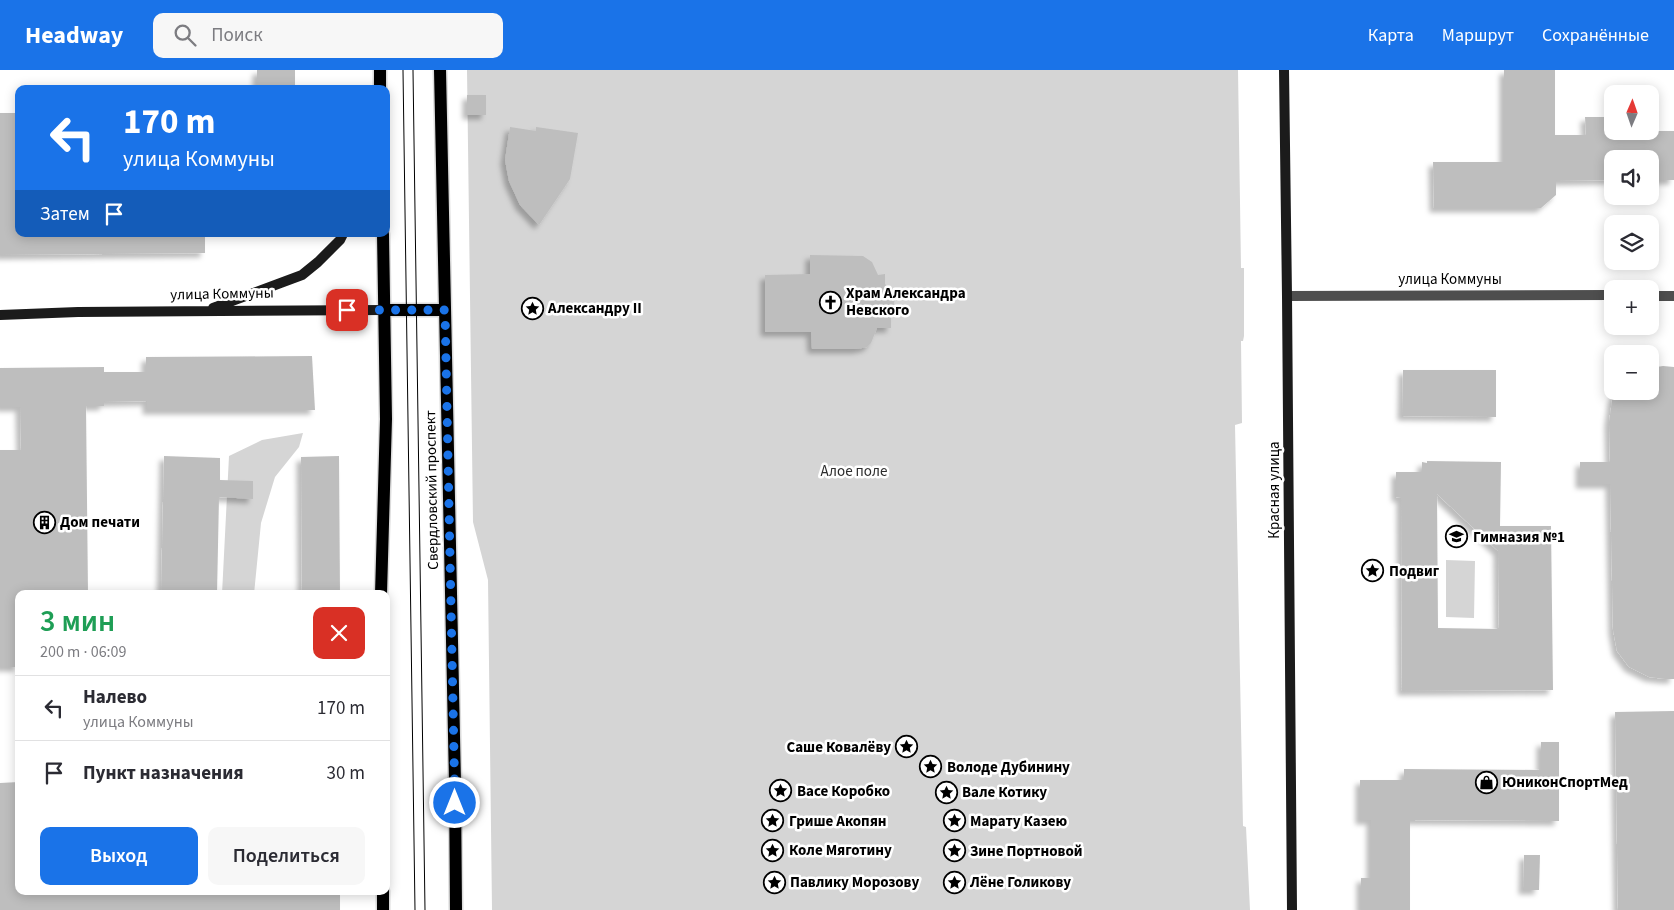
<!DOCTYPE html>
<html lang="ru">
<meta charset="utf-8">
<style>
body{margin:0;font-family:"Source Sans 3",sans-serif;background:#f7f7f7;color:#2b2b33;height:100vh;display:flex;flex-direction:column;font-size:19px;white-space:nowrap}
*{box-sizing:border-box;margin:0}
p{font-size:16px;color:#7c7c81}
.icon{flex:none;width:28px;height:28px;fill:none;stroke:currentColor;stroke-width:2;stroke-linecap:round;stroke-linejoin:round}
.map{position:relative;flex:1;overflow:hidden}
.details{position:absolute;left:15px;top:520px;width:375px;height:305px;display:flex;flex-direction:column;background:#fff;border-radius:10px;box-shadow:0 2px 12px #0003}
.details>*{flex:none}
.banner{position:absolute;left:15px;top:15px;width:375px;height:152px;border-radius:10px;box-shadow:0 2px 12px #0003;background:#1a73e8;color:#fff;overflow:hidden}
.needle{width:32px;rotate:2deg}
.controls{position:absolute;left:1604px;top:15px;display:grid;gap:10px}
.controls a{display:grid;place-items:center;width:55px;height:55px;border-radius:10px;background:#fff;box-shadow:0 2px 12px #0003;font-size:25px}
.pin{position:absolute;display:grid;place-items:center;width:42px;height:42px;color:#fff;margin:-21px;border-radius:10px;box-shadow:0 2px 8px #0006}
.me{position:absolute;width:55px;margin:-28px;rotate:0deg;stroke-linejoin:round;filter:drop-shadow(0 0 4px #0008)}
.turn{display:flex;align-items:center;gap:18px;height:105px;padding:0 25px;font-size:22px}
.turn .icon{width:65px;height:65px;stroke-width:2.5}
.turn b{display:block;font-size:35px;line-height:42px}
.then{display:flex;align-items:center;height:48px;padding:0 25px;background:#0003;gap:10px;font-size:19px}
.round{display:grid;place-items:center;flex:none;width:52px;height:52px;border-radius:10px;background:#f7f7f7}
.overview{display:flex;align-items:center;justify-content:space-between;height:85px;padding:0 25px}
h1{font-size:30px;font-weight:600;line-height:38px;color:#1e9e55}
.action{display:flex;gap:10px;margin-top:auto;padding:10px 25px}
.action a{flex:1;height:58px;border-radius:10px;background:#1a73e8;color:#fff;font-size:20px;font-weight:600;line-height:58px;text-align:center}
.action a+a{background:#f7f7f7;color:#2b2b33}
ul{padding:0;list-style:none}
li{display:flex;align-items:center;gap:15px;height:65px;padding:0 25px;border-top:1px solid #e1e1e2}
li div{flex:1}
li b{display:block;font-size:19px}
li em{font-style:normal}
header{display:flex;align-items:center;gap:30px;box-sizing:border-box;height:70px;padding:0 25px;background:#1a73e8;color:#fff}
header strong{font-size:24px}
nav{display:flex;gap:28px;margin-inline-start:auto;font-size:18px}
.search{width:350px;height:45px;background:#f7f7f7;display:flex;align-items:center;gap:12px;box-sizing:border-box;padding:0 18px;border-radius:10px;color:#7c7c81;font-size:19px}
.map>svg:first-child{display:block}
.green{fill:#d5d5d5}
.building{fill:#bebebe;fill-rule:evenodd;filter:url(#shadow)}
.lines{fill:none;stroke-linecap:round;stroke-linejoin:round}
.primary-casing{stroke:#dbdbdb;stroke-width:15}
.street{stroke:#4e4e4e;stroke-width:10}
.secondary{stroke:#1b1b1b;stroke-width:10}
.primary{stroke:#000;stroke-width:12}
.tram{stroke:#000;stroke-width:1}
.route{stroke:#1a73e8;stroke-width:9;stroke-dasharray:0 16.2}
.labels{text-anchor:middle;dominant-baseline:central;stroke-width:5;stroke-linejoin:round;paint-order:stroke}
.street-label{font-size:15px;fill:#000;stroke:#fff}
.poi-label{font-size:15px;font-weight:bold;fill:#000;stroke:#fff;text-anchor:start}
.park-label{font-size:15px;fill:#2c2c2c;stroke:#fff}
</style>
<header>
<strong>Headway</strong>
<div class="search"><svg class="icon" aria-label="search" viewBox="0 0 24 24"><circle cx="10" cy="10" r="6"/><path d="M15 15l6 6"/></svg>Поиск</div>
<nav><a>Карта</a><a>Маршрут</a><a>Сохранённые</a></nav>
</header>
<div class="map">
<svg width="1674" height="840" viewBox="0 0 1674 840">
<defs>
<filter id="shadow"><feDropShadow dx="-4.5" dy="4.5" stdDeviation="2.5" flood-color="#0004"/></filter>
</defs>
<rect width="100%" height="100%" fill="#fff"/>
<path class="green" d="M 467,0 L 1238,0 L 1241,198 L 1244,198 L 1244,266 L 1243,271 L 1241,271 L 1242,353 L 1235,355 L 1243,756 L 1246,757 L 1250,840 L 492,840 L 488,510 L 473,452 Z
M 303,363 L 299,377 L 275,407 L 261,453 L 254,524 L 222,524 L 229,386 L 262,370 Z
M 1446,490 L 1475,491 L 1474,548 L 1446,547 Z"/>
<path class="building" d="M 257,0 L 295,0 L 295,19 L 257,19 Z
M 1504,0 L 1555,0 L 1555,65 L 1586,65 L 1585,47 L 1612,47 L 1612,61 L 1674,61 L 1674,110 L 1650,110 L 1650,89 L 1612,89 L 1612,110 L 1556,111 L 1556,125 L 1541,138 L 1434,138 L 1433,92 L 1504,92 Z
M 467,25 L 486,25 L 486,45 L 467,45 Z
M 0,43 L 19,43 L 19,164 L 205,164 L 205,183 L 0,185 Z
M 510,57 L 536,61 L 536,57 L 578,63 L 570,109 L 539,155 L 520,135 L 509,111 L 505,90 Z
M 810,185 L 863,186 L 872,192 L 878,205 L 885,204 L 885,214 L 894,223 L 895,229 L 891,246 L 891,258 L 877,258 L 871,273 L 867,277 L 857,279 L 812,279 L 811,262 L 765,262 L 765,205 L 810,204 Z
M 312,286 L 315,340 L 147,340 L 147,331 L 104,332 L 104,336 L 86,336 L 88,524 L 19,524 L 19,597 L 0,597 L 0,380 L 21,380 L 20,337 L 0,337 L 0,298 L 104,297 L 104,302 L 146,302 L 146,287 Z
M 1663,296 L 1674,297 L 1674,609 L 1665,609 L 1649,607 L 1629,597 L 1617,581 L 1613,560 L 1610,414 L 1580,414 L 1580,392 L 1610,392 L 1609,352 L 1612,330 L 1617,321 L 1650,321 L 1650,298 Z
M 1403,300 L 1496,300 L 1496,347 L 1402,346 Z
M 164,386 L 220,388 L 220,410 L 253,411 L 253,429 L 219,427 L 217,524 L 161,524 Z
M 339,386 L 340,524 L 302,524 L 301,387 Z
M 1427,391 L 1501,392 L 1500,456 L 1551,456 L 1553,620 L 1402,621 L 1401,428 L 1396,427 L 1396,402 L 1422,402 L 1422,392 L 1427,393 ZM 1437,424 L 1498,481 L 1499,559 L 1438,558 Z
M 1674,641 L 1674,840 L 1618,840 L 1615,642 Z
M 1541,672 L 1559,672 L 1559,751 L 1410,750 L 1410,840 L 1361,840 L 1361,808 L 1371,808 L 1371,750 L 1360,750 L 1360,710 L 1404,710 L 1404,699 L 1541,700 Z
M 19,712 L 19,821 L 340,821 L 340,840 L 0,840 L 0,713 Z
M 1524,785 L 1540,785 L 1539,820 L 1523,820 Z"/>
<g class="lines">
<defs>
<path id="primary" d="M 440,0 L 455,713 L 456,840
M 380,19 L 380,0
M 385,240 L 445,240
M 381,524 L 386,349 L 383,164
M 383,821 L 383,840"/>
</defs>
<use href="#primary" class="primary-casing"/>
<path class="street" d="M 1287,226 L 1612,225
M 1650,226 L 1674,226"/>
<path class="secondary" d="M 1284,0 L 1287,226 L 1292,840
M 213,238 L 302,205 L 318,192 L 340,170 L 343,164
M 0,245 L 78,242 L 385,240"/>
<use href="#primary" class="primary"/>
<path class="tram" d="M 403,0 L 415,840
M 413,0 L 425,840"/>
</g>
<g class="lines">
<path class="route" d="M 347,240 L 445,240 L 455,733"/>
</g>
<defs>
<symbol id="church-ring" viewBox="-11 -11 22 22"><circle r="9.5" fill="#fff" stroke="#000" stroke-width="1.5"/><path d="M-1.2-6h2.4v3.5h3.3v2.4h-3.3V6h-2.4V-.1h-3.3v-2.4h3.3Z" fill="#000"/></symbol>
<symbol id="sight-ring" viewBox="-11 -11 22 22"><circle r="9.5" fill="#fff" stroke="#000" stroke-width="1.5"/><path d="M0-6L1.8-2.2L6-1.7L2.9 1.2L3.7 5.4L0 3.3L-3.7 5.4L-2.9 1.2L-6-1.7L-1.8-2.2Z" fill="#000"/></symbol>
<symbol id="building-ring" viewBox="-11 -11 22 22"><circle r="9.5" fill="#fff" stroke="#000" stroke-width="1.5"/><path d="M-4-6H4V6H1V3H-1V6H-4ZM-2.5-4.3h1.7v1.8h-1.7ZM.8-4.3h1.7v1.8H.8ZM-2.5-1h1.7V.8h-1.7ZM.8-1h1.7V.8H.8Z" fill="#000"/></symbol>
<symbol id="school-ring" viewBox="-11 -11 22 22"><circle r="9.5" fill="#fff" stroke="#000" stroke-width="1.5"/><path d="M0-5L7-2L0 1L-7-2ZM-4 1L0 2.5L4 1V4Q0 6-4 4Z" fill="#000"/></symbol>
<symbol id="shop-ring" viewBox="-11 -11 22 22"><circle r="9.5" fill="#fff" stroke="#000" stroke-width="1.5"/><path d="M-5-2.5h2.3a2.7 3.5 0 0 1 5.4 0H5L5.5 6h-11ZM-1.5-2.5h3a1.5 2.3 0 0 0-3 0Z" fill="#000"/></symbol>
</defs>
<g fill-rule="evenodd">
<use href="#church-ring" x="818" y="220" width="25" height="25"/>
<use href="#sight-ring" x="520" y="226" width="25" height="25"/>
<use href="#building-ring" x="32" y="440" width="25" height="25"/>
<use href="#school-ring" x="1444" y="454" width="25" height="25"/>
<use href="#sight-ring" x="1360" y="488" width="25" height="25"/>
<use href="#sight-ring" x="894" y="664" width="25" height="25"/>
<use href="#sight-ring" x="918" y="684" width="25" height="25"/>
<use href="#shop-ring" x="1474" y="700" width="25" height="25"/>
<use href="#sight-ring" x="768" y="708" width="25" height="25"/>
<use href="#sight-ring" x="934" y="710" width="25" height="25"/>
<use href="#sight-ring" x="760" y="738" width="25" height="25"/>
<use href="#sight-ring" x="942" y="738" width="25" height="25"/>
<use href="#sight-ring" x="760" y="768" width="25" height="25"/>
<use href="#sight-ring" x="942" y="768" width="25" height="25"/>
<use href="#sight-ring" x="762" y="800" width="25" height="25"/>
<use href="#sight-ring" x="942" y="800" width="25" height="25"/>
</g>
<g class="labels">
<g class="street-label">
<text x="1450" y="209">улица Коммуны</text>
<text transform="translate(222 224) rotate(-1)">улица Коммуны</text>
<text transform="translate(432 420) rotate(-91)">Свердловский проспект</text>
<text transform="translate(1274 420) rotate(-90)">Красная улица</text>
</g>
<g class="poi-label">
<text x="846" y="223">Храм Александра<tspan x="846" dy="17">Невского</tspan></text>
<text x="548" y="238">Александру II</text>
<text x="60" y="452">Дом печати</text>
<text x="1473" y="467">Гимназия №1</text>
<text x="1389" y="501">Подвиг</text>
<text x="891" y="677" text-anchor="end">Саше Ковалёву</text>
<text x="947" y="697">Володе Дубинину</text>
<text x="1502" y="712">ЮниконСпортМед</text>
<text x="797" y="721">Васе Коробко</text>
<text x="962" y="722">Вале Котику</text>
<text x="789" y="751">Грише Акопян</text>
<text x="970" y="751">Марату Казею</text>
<text x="789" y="780">Коле Мяготину</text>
<text x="970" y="781">Зине Портновой</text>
<text x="790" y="812">Павлику Морозову</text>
<text x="970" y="812">Лёне Голикову</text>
</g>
<g class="park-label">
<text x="854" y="401">Алое поле</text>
</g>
</g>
</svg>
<div class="controls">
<a><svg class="needle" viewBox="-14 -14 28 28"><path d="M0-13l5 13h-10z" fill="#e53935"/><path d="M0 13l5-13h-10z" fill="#7c7c81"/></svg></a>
<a><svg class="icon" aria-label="sound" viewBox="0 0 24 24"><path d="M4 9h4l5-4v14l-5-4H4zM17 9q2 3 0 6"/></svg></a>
<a><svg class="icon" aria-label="layers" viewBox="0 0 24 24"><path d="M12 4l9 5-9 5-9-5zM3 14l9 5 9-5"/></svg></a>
<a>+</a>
<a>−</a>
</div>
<div class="pin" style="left:347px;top:240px;background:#d93025"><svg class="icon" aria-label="arrive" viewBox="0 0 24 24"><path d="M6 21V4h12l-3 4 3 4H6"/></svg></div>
<svg class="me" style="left:455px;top:733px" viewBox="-20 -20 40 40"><circle r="17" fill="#1a73e8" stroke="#fff" stroke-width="3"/><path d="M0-11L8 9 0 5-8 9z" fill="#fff"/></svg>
<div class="banner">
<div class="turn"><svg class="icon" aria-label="left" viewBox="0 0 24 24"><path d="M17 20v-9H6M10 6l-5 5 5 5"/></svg><div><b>170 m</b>улица Коммуны</div></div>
<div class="then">Затем<svg class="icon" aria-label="arrive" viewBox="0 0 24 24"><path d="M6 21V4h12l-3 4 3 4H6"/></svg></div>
</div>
<section class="details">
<div class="overview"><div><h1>3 мин</h1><p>200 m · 06:09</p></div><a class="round" style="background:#d93025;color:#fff"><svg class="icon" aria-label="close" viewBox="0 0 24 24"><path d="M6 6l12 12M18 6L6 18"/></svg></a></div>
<ul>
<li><svg class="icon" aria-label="left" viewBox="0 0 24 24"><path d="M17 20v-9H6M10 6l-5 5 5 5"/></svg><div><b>Налево</b><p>улица Коммуны</p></div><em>170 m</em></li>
<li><svg class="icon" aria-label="arrive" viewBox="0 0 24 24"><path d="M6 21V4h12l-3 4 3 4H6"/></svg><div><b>Пункт назначения</b></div><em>30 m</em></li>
</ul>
<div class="action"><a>Выход</a><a>Поделиться</a></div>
</section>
</div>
